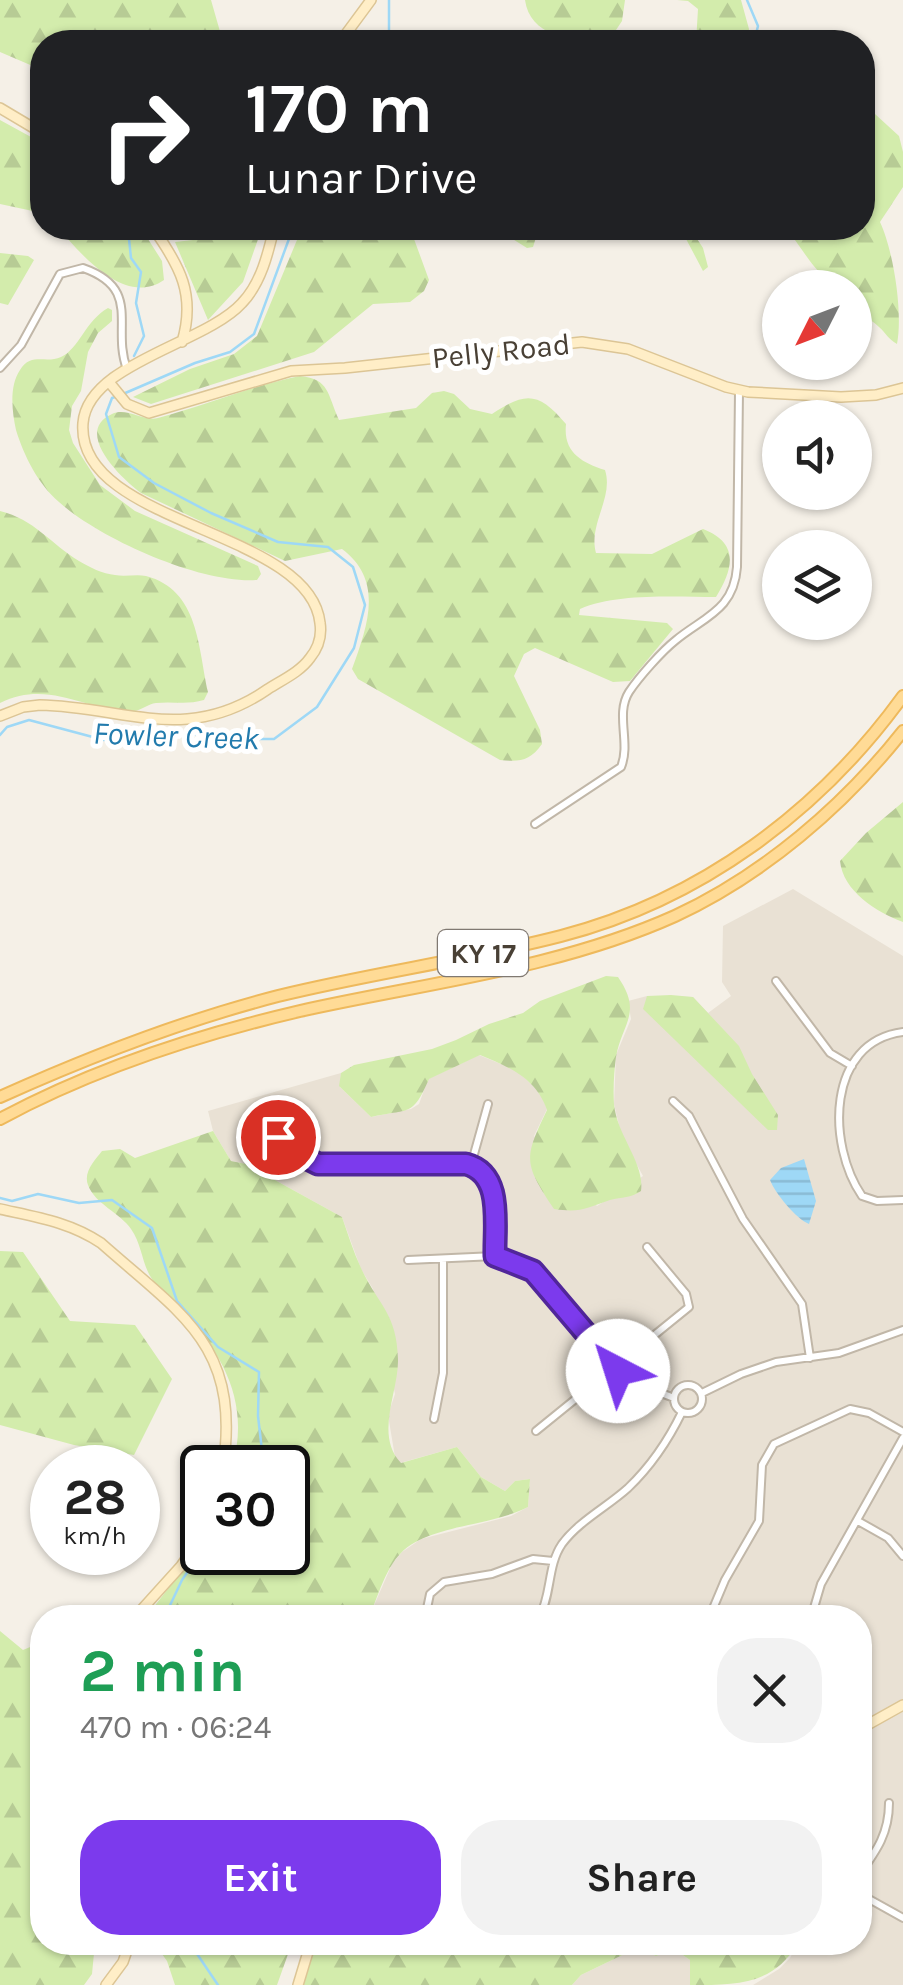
<!DOCTYPE html>
<meta charset="utf-8">
<style>
body{margin:0;font-family:Karla,sans-serif;background:#f2f2f2;color:#222;height:100vh;display:flex;flex-direction:column;font-size:38px;white-space:nowrap}
*{box-sizing:border-box;margin:0}
p{font-size:32px;color:#767676}
.icon{flex:none;width:55px;height:55px;fill:none;stroke:currentColor;stroke-width:2;stroke-linecap:round;stroke-linejoin:round}
.map{position:relative;flex:1;overflow:hidden}
.drawer{position:absolute;left:30px;top:1605px;width:842px;height:350px;display:flex;flex-direction:column;background:#fff;border-radius:40px;box-shadow:0 2px 8px #0004}
.drawer>*{flex:none}
.top-card{position:absolute;left:30px;top:30px;width:845px;height:210px;border-radius:40px;box-shadow:0 2px 8px #0004;background:#202124;color:#fff;overflow:hidden}
.needle{width:65px;rotate:228deg}
.buttons{position:absolute;left:762px;top:270px;display:grid;gap:20px}
.buttons a{display:grid;place-items:center;width:110px;height:110px;border-radius:50%;background:#fff;box-shadow:0 2px 8px #0004;font-size:50px}
.speed{position:absolute;left:30px;top:1445px;display:flex;gap:20px;font-size:50px;font-weight:700;text-align:center}
.speed>*{display:grid;place-content:center;width:130px;height:130px;border-radius:50%;background:#fff;box-shadow:0 2px 8px #0004;line-height:1}
.speed small{font-size:25px;font-weight:400}
.speed .limit{border:5px solid #111;border-radius:15px;background:#fff;color:#111}
.pin{position:absolute;display:grid;place-items:center;width:85px;height:85px;color:#fff;margin:-42px;border:5px solid #fff;border-radius:50%;box-shadow:0 2px 10px #0007}
.me{position:absolute;width:110px;margin:-55px;rotate:320deg;stroke-linejoin:round;filter:drop-shadow(0 0 8px #0008)}
.turn{display:flex;align-items:center;gap:35px;height:210px;padding:0 50px;font-size:45px}
.turn .icon{width:130px;height:130px;stroke-width:2.5}
.turn b{display:block;font-size:70px;line-height:85px}
.round{display:grid;place-items:center;flex:none;width:105px;height:105px;border-radius:40px;background:#f2f2f2}
.head{display:flex;align-items:center;justify-content:space-between;height:170px;padding:0 50px}
h1{font-size:60px;font-weight:700;line-height:75px;color:#1e9e55}
.cta{display:flex;gap:20px;margin-top:auto;padding:20px 50px}
.cta a{flex:1;height:115px;border-radius:40px;background:#7c3aed;color:#fff;font-size:40px;font-weight:700;line-height:115px;text-align:center}
.cta a+a{background:#f2f2f2;color:#222}
.map>svg:first-child{display:block}
.residential{fill:#e9e1d4}
.forest{fill:url(#forest-firs)}
.water{fill:url(#water-rules)}
.lines{fill:none;stroke-linecap:round;stroke-linejoin:round}
.stream{stroke:#9ed8f6;stroke-width:2.5}
.street-casing{stroke:#c1b7a8;stroke-width:10}
.secondary-casing{stroke:#dcc595;stroke-width:12}
.primary-casing{stroke:#eeb95c;stroke-width:14}
.street{stroke:#fff;stroke-width:6}
.secondary{stroke:#ffeec7;stroke-width:9}
.primary{stroke:#ffdb96;stroke-width:10}
.route-casing{stroke:#51269a;stroke-width:25}
.route{stroke:#7c3aed;stroke-width:18}
.labels{text-anchor:middle;dominant-baseline:central;stroke-width:10;stroke-linejoin:round;paint-order:stroke}
.shield{fill:#fff;stroke:#807972;stroke-width:2.5}
.shield-label{font-size:28px;font-weight:bold;fill:#494035}
.street-label{font-size:30px;fill:#494035;stroke:#fff}
.water-label{font-size:32px;font-style:italic;fill:#227bad;stroke:#fff}
</style>
<div class="map">
<svg width="903" height="1985" viewBox="0 0 903 1985">
<defs>
<pattern id="forest-firs" width="22" height="20" patternUnits="userSpaceOnUse" patternTransform="scale(2.5)"><rect width="22" height="20" fill="#d3ecac"/><path d="M5 1l3.5 6h-7zM16 11l3.5 6h-7z" fill="#b7cb95"/></pattern>
<pattern id="water-rules" width="6" height="5" patternUnits="userSpaceOnUse" patternTransform="scale(2.5)"><rect width="6" height="5" fill="#9ed8f6"/><path d="M0 2.5h6" fill="none" stroke="#8abad4"/></pattern>
</defs>
<rect width="100%" height="100%" fill="#f5f0e7"/>
<path class="residential" d="M 793,889 L 903,956 L 903,1985 L 753,1985 L 779,1969 L 790,1958 L 798,1943 L 860,1942 L 860,1618 L 629,1618 L 613,1609 L 601,1618 L 369,1617 L 392,1564 L 402,1552 L 421,1539 L 511,1516 L 528,1507 L 530,1479 L 515,1481 L 505,1491 L 481,1477 L 457,1447 L 400,1463 L 395,1457 L 388,1415 L 395,1394 L 373,1289 L 361,1269 L 342,1217 L 246,1164 L 231,1161 L 213,1131 L 208,1111 L 341,1073 L 340,1087 L 371,1117 L 411,1109 L 419,1104 L 428,1079 L 479,1055 L 518,1071 L 541,1094 L 547,1109 L 534,1136 L 597,1206 L 643,1176 L 622,1138 L 614,1104 L 616,1055 L 631,1019 L 628,1001 L 647,996 L 693,997 L 708,1013 L 731,996 L 722,982 L 723,926 Z
M 637,1948 L 656,1956 L 674,1949 L 690,1960 L 690,1985 L 572,1985 L 581,1975 Z"/>
<path class="forest" d="M 0,0 L 211,0 L 223,42 L 42,42 L 42,70 L 0,52 Z
M 525,0 L 625,0 L 622,21 L 608,42 C 577,43 530,38 525,0 Z
M 677,0 L 741,0 L 749,29 L 747,42 L 696,42 L 698,9 L 688,1 Z
M 863,103 L 899,136 L 903,152 L 903,187 L 880,222 C 894,252 903,314 897,344 C 888,339 886,333 879,327 C 861,310 855,317 855,288 C 818,288 807,251 785,228 L 862,228 Z
M 0,120 L 42,143 L 42,213 L 0,204 Z
M 58,228 L 141,228 L 162,261 L 164,280 C 125,307 82,255 58,228 Z
M 223,228 L 262,228 L 243,282 L 208,320 L 175,242 L 211,238 Z
M 302,228 L 410,228 L 429,280 L 424,291 L 410,302 L 373,304 L 314,352 L 151,404 L 133,397 L 190,369 L 234,354 L 257,336 Z
M 510,228 L 539,228 L 533,247 L 527,248 L 511,238 Z
M 676,228 L 690,228 L 703,248 L 708,267 L 703,271 L 685,237 Z
M 0,253 L 28,256 L 34,260 L 8,305 L 0,303 Z
M 108,308 L 112,310 L 112,321 L 98,333 L 88,352 L 81,391 L 72,406 L 69,430 L 73,443 L 100,485 L 135,511 L 258,566 L 261,574 L 257,580 C 201,584 100,539 59,502 C 38,484 24,456 16,430 C 12,412 9,386 20,370 C 31,352 46,364 61,357 C 79,349 85,321 108,308 Z
M 300,376 C 330,379 327,394 339,420 L 416,408 L 432,393 L 444,391 L 454,394 L 470,409 L 492,414 C 526,391 539,392 566,424 C 563,452 581,462 605,470 C 614,498 588,524 596,553 L 652,554 L 703,529 C 739,543 734,568 716,597 C 675,597 617,593 580,609 L 579,615 L 667,623 L 673,629 L 630,681 L 613,682 L 535,648 L 524,654 L 514,676 L 540,730 L 542,744 C 530,761 520,762 500,760 L 358,679 L 352,669 C 367,627 385,581 342,549 L 285,561 L 141,493 C 123,480 72,432 112,414 C 127,407 143,422 158,418 C 206,405 251,386 300,376 Z
M 0,511 C 34,519 51,544 79,561 C 89,567 103,574 115,575 C 125,577 136,574 146,576 C 199,590 198,647 208,692 L 204,700 C 187,705 173,701 156,703 C 148,704 142,710 134,711 C 88,713 50,678 0,703 Z
M 903,802 L 903,922 C 876,912 843,891 840,861 L 866,833 Z
M 606,976 L 618,977 C 643,1013 622,1023 616,1057 C 614,1071 613,1090 614,1104 C 617,1136 645,1163 641,1191 C 631,1198 622,1197 610,1200 C 586,1208 581,1213 554,1209 C 524,1163 523,1160 547,1110 C 536,1078 509,1067 480,1055 L 429,1079 C 412,1118 410,1108 371,1117 L 339,1086 L 341,1073 L 354,1065 L 432,1049 L 456,1040 L 489,1024 L 523,1013 L 540,1001 Z
M 671,995 L 693,997 L 739,1046 L 752,1074 L 778,1115 L 777,1130 L 768,1130 L 643,1009 L 647,996 Z
M 213,1131 L 231,1161 L 246,1164 L 342,1217 C 348,1234 353,1251 361,1268 C 378,1305 397,1313 398,1359 C 399,1391 374,1435 401,1463 L 457,1447 L 481,1477 L 505,1491 L 515,1481 L 530,1479 L 528,1507 C 492,1526 428,1525 401,1553 C 385,1569 378,1597 369,1617 L 146,1617 L 202,1545 L 202,1552 L 288,1552 L 288,1468 L 232,1467 C 250,1407 226,1357 184,1313 C 175,1302 159,1291 152,1279 C 142,1265 142,1244 131,1229 C 120,1213 95,1204 88,1185 C 83,1172 95,1160 102,1151 L 120,1149 L 135,1158 Z
M 0,1251 L 23,1252 L 70,1321 L 135,1325 L 172,1379 L 134,1455 L 74,1445 L 0,1425 Z
M 0,1631 L 23,1650 L 42,1642 L 42,1942 L 95,1943 L 92,1974 L 84,1985 L 0,1985 Z
M 154,1943 L 292,1943 L 277,1985 L 175,1985 L 167,1961 Z
M 316,1943 L 798,1943 C 773,1985 738,1985 690,1985 L 690,1960 L 674,1949 L 656,1956 L 637,1948 L 581,1975 L 572,1985 L 302,1985 Z"/>
<path class="water" d="M 804,1159 L 816,1201 L 809,1224 C 796,1219 775,1193 770,1180 L 781,1168 Z"/>
<g class="lines">
<path class="stream" d="M 747,0 L 758,26 L 754,42
M 389,39 L 389,0
M 377,42 L 389,39 L 411,42
M 106,228 L 129,239 L 131,258 L 141,272 L 136,303 L 144,336 L 134,356
M 123,394 L 195,363 L 230,352 L 254,334 L 293,228
M 0,735 L 7,727 L 29,720 L 104,740 L 143,728 L 231,739 L 274,739 L 317,707 L 354,648 L 365,605 L 353,567 L 328,547 L 278,542 L 211,513 L 154,483 L 119,457 L 106,414 L 112,398 L 115,397
M 0,1198 L 12,1201 L 38,1194 L 79,1203 L 112,1200 L 152,1228 L 177,1301 L 218,1347 L 259,1372 L 258,1416 L 264,1468
M 164,1618 L 182,1580 L 202,1551
M 189,1942 L 218,1985"/>
<defs>
<path id="street" d="M 0,368 L 21,345 L 60,274 L 83,268 C 143,289 111,327 127,369
M 535,824 L 621,767 C 631,743 615,714 629,692 C 639,677 662,651 676,640 C 704,617 734,610 737,567 L 739,391
M 776,981 L 830,1053 L 852,1066
M 903,1032 C 826,1042 827,1145 862,1196 L 877,1201 L 903,1200
M 673,1101 L 689,1116 L 743,1219 L 802,1304 L 810,1358
M 278,1137 L 298,1155 L 318,1164 L 466,1164 C 504,1174 494,1225 495,1256
M 471,1165 L 488,1104
M 408,1260 L 495,1256 L 525,1266 L 554,1294 L 627,1380 L 674,1398
M674 1399a14 14 0 1 1 28 0a14 14 0 1 1-28 0Z
M 702,1393 L 741,1374 L 776,1362 L 839,1353 L 903,1330
M 434,1419 L 443,1373 L 443,1260
M 536,1431 L 689,1307 L 686,1294 L 647,1247
M 858,1521 L 888,1538 L 903,1556
M 425,1618 L 430,1594 L 444,1582 L 492,1574 L 533,1559 L 553,1561
M 539,1618 C 552,1594 547,1566 562,1544 C 579,1521 607,1507 628,1488 C 651,1466 668,1441 682,1412
M 709,1618 L 725,1580 L 759,1521 L 762,1465 L 774,1444 L 850,1409 L 869,1413 L 903,1432
M 811,1618 L 821,1584 L 903,1438
M 860,1874 C 877,1850 889,1833 889,1803
M 860,1894 L 903,1918"/>
<path id="secondary" d="M 340,42 L 371,0
M 0,108 L 42,133
M 153,228 C 180,266 196,295 182,342
M 109,382 L 127,404 L 149,413 L 291,371 L 345,368 L 582,342 L 628,349 L 726,387 L 748,392 L 841,397 L 876,395 L 903,388
M 0,716 L 23,707 L 40,705 C 126,707 187,745 268,689 C 282,680 300,672 310,658 C 319,647 322,636 320,623 C 310,529 75,525 83,423 C 88,363 205,344 242,303 C 261,283 268,254 274,228
M 0,1209 C 36,1217 70,1222 101,1243 C 182,1315 241,1345 223,1468
M 134,1618 L 181,1566 L 202,1536
M 860,1729 L 903,1705
M 106,1985 L 123,1962 L 130,1942
M 298,1985 L 311,1942"/>
<path id="primary" d="M 0,1097 C 91,1056 181,1021 278,996 C 372,973 468,960 561,936 C 700,900 819,812 903,696
M 0,1119 C 93,1069 197,1035 300,1011 C 425,983 557,969 675,916 C 763,875 843,807 903,731"/>
</defs>
<use href="#street" class="street-casing"/>
<use href="#secondary" class="secondary-casing"/>
<use href="#primary" class="primary-casing"/>
<use href="#street" class="street"/>
<use href="#secondary" class="secondary"/>
<use href="#primary" class="primary"/>
</g>
<g class="lines">
<defs>
<path id="route" d="M 278,1137 L 298,1154 L 318,1164 L 466,1164 C 504,1174 494,1225 495,1256 L 533,1271 L 618,1371"/>
</defs>
<use href="#route" class="route-casing"/>
<use href="#route" class="route"/>
</g>
<g class="labels">
<rect class="shield" x="438" y="930" width="90" height="46" rx="8"/>
<g class="shield-label">
<text x="483" y="953">KY 17</text>
</g>
<g class="street-label">
<text transform="translate(501 351) rotate(-6)">Pelly Road</text>
</g>
<g class="water-label">
<text transform="translate(176 736) rotate(2)">Fowler Creek</text>
</g>
</g>
</svg>
<div class="buttons">
<a><svg class="needle" viewBox="-14 -14 28 28"><path d="M0-13l5 13h-10z" fill="#e53935"/><path d="M0 13l5-13h-10z" fill="#767676"/></svg></a>
<a><svg class="icon" aria-label="sound" viewBox="0 0 24 24"><path d="M4 9h4l5-4v14l-5-4H4zM17 9q2 3 0 6"/></svg></a>
<a><svg class="icon" aria-label="layers" viewBox="0 0 24 24"><path d="M12 4l9 5-9 5-9-5zM3 14l9 5 9-5"/></svg></a>
</div>
<div class="speed"><div>28<small>km/h</small></div><div class="limit">30</div></div>
<div class="pin" style="left:278px;top:1137px;background:#d93025"><svg class="icon" aria-label="arrive" viewBox="0 0 24 24"><path d="M6 21V4h12l-3 4 3 4H6"/></svg></div>
<svg class="me" style="left:618px;top:1371px" viewBox="-20 -20 40 40"><circle r="19" fill="#fff"/><path d="M0-13L10 11 0 6-10 11z" fill="#7c3aed"/></svg>
<div class="top-card">
<div class="turn"><svg class="icon" aria-label="right" viewBox="0 0 24 24"><path d="M7 20v-9h11M14 6l5 5-5 5"/></svg><div><b>170 m</b>Lunar Drive</div></div>
</div>
<section class="drawer">
<div class="head"><div><h1>2 min</h1><p>470 m · 06:24</p></div><a class="round"><svg class="icon" aria-label="close" viewBox="0 0 24 24"><path d="M6 6l12 12M18 6L6 18"/></svg></a></div>
<div class="cta"><a>Exit</a><a>Share</a></div>
</section>
</div>
